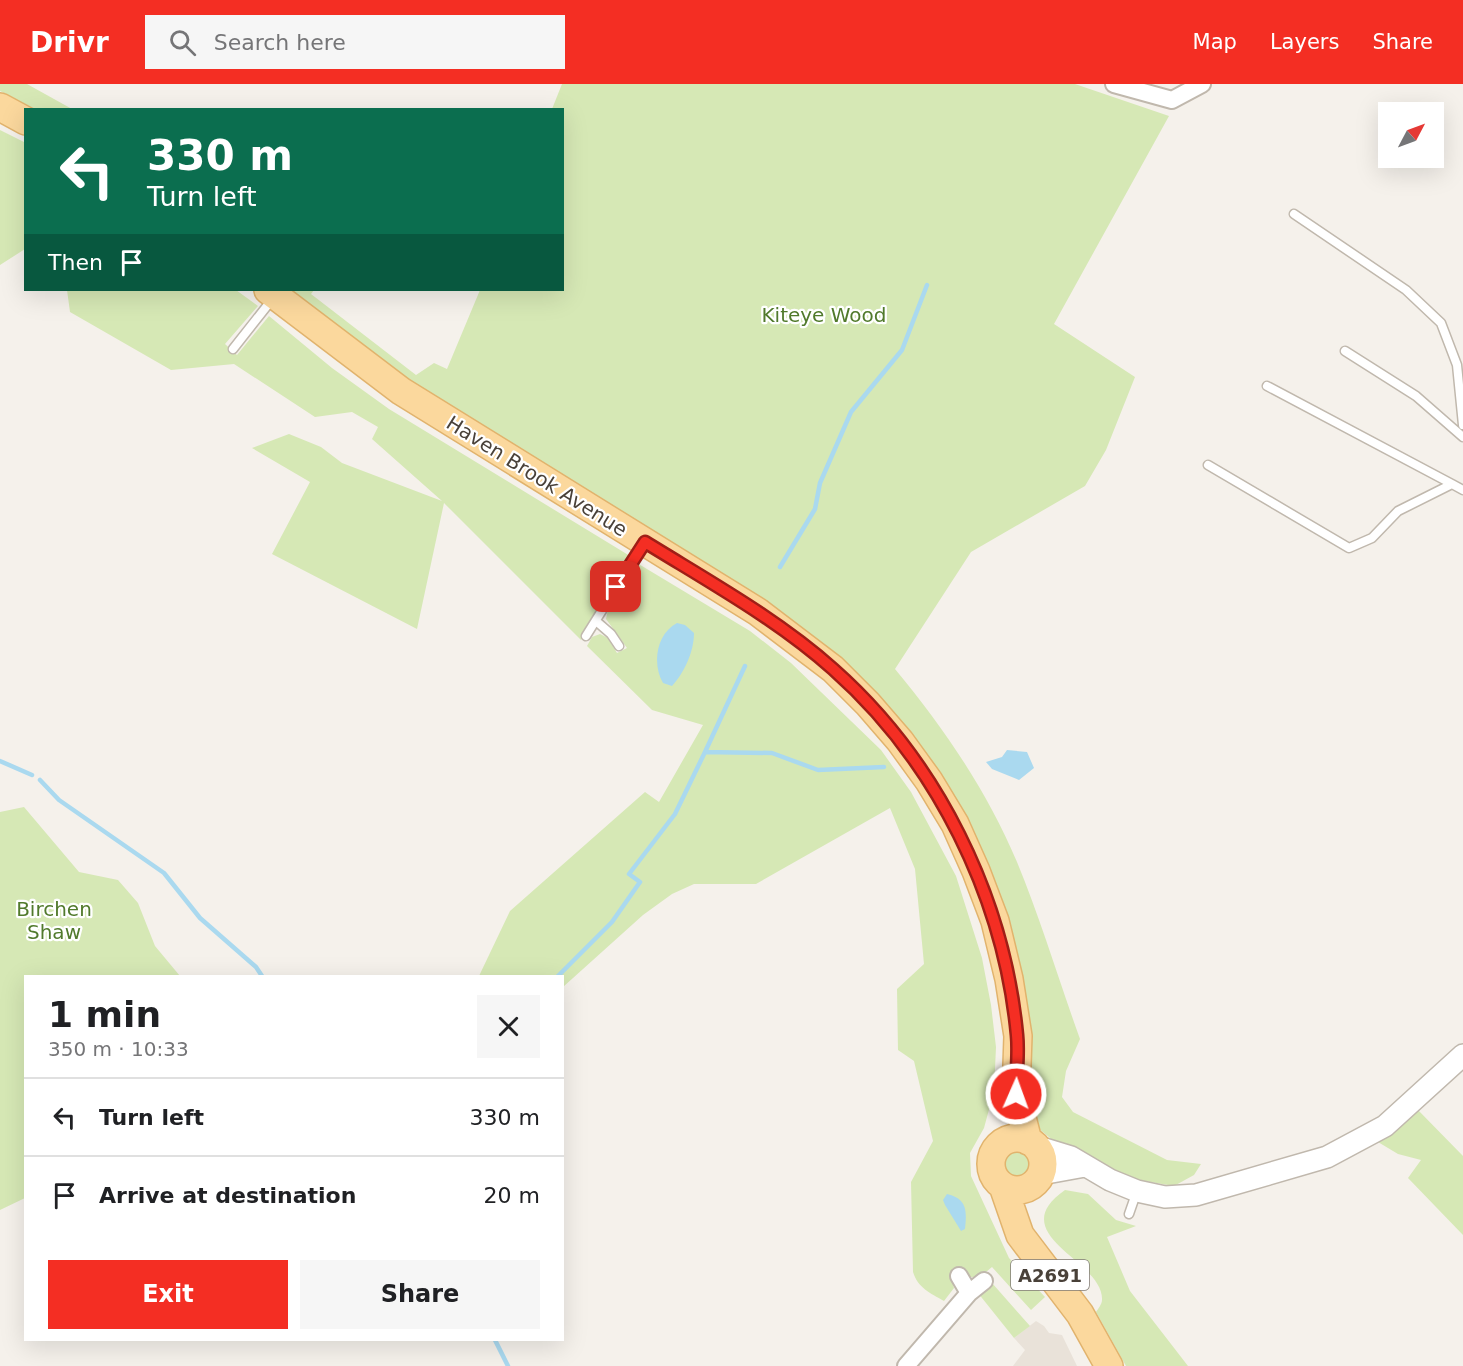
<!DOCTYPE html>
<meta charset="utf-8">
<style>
body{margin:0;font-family:"DejaVu Sans",sans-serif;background:#f6f6f6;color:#202124;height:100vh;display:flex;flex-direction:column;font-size:22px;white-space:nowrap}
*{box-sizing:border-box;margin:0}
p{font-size:20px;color:#757577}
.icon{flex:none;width:33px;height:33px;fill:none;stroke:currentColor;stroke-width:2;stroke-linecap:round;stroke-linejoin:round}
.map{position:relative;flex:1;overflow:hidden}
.sheet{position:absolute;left:24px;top:891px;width:540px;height:366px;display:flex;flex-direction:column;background:#fff;border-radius:0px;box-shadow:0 6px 24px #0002}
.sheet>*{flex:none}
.hud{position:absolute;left:24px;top:24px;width:540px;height:183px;border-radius:0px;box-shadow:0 6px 24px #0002;background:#0b6e4f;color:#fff;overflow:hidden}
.needle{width:39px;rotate:49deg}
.controls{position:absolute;left:1378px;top:18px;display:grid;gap:12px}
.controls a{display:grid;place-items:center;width:66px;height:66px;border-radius:0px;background:#fff;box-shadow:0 6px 24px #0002;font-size:30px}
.pin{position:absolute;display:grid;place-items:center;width:51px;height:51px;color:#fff;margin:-26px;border-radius:12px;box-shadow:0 3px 9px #0006}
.me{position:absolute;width:66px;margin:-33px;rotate:2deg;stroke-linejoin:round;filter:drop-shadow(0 0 4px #0008)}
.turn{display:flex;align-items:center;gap:21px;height:126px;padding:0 24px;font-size:27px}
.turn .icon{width:78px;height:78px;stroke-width:2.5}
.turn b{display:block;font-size:42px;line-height:51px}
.then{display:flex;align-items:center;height:57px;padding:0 24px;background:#0003;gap:12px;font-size:22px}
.round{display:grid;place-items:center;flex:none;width:63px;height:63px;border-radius:0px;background:#f6f6f6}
.headline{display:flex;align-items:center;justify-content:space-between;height:102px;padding:0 24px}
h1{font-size:36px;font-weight:800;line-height:45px}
.action{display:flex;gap:12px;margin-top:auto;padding:12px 24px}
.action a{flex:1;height:69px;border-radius:0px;background:#f42e23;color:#fff;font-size:24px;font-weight:800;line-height:69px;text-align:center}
.action a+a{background:#f6f6f6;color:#202124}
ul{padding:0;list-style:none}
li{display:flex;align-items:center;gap:18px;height:78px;padding:0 24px;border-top:2px solid #e0e0e0}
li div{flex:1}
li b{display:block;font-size:22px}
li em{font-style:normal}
header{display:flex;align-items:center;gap:36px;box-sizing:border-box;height:84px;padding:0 30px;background:#f42e23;color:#fff}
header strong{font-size:28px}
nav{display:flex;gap:33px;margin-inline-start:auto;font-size:21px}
.search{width:420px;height:54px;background:#f6f6f6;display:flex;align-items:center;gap:15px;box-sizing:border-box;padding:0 21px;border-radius:0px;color:#757577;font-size:22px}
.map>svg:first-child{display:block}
.residential{fill:#e9e2d9}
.green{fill:#d6e8b5}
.water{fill:#aad9ef}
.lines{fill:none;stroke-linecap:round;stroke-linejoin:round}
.stream{stroke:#aad9ef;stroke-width:4.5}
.service-casing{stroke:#c0b8ad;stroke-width:11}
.minor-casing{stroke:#c0b8ad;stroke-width:20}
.tertiary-casing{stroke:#c0b8ad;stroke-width:24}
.primary-casing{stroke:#e1b36d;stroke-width:30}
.service{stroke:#fff;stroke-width:8}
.minor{stroke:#fff;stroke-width:16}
.tertiary{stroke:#fff;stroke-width:21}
.primary{stroke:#fbd89d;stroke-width:27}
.route-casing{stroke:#9f1e17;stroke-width:15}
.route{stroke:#f42e23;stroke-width:10}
.labels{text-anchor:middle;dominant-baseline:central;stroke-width:4.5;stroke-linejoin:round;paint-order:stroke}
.shield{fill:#fff;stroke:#807a74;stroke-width:1.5}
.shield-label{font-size:18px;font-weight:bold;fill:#494139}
.park-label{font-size:20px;fill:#517a2c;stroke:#fff}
.street-label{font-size:20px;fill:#494139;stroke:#fff}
</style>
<header>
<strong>Drivr</strong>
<div class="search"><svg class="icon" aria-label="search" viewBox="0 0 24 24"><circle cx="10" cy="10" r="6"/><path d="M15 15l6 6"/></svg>Search here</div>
<nav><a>Map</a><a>Layers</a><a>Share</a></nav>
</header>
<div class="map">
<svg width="1463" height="1282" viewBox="0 0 1463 1282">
<rect width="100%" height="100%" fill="#f5f1eb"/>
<path class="residential" d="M 1036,1237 L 1044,1242 L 1049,1249 L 1062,1251 L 1077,1282 L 1013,1282 L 1025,1266 L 1014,1254 Z"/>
<path class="green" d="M 0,0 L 27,0 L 72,25 L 35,25 L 0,7 Z
M 562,0 L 1075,0 L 1169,32 L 1054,240 L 1135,293 L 1106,366 L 1085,402 L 971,468 L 895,585 C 944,644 987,707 1017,778 C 1041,836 1059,897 1080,955 L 1066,987 L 1062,1013 L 1073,1028 L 1167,1076 L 1201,1080 L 1194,1091 L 1174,1102 L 1139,1096 L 1115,1087 L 1090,1071 L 1055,1058 L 1038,1044 L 1031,1013 L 1031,964 L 938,690 L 650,447 L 410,296 L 360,261 L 291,206 L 314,206 L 311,210 L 416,291 L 434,279 L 447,285 L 480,206 L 562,206 L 562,26 L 552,25 Z
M 0,46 L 26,59 L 25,165 L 0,181 Z
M 67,206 L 236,206 L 258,222 L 225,260 L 237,271 L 269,232 L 332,284 L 389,325 L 630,472 L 581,556 L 444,419 L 417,545 L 272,470 L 310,398 L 252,364 L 289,350 L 321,363 L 342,379 L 442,417 L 372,355 L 378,343 L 352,328 L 315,333 L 234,280 L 171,286 L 70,228 Z
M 637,479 L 750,547 L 791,579 L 881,666 L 911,708 L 956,792 L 982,874 L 991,921 L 996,963 L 994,1007 L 984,1044 L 970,1069 L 971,1092 L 1009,1174 L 1045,1213 L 1031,1226 L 992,1183 L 980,1193 L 970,1193 L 964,1184 L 950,1190 L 954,1204 L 944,1217 C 930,1209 918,1204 913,1188 L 911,1098 L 933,1057 L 914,977 L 898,966 L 897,905 L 924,880 L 915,785 L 890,724 L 756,800 L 694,800 L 672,810 L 643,831 L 563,903 L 562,892 L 479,892 L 510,827 L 645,708 L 659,718 L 703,641 L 652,626 L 587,562 L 592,553 L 600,550 L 608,554 L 617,569 L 627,564 L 606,535 L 608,526 Z
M 24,723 L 79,788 L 118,796 L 138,819 L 155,862 L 180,892 L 26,892 L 25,1114 L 0,1126 L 0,728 Z
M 1418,1026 L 1463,1072 L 1463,1151 L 1408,1094 L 1421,1076 L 1398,1070 L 1378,1058 Z
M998 1080a19 19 0 1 1 38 0a19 19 0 1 1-38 0Z
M 1065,1106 L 1088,1110 L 1116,1136 L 1136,1142 L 1107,1153 L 1130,1207 L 1188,1282 L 1126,1282 L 1096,1228 C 1098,1225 1102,1220 1102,1216 C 1104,1176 1001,1151 1065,1106 Z
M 992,1199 L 1030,1242 L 1014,1254 L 978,1209 Z"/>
<path class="water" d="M 677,539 L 685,541 L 694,549 C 694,568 684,589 672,602 L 663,599 C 652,580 656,550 677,539 Z
M 1007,666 L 1027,668 L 1034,684 L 1019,696 L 992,685 L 986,678 L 1002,673 Z
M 947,1110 C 967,1115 967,1126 965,1145 L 961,1147 L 945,1121 L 943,1116 Z"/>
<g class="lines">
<path class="stream" d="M 780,483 L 815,425 L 820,399 L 851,328 L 902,266 L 927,201
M 705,668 L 745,582
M 0,677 L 32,691
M 40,696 L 59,716 L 164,789 L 200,834 L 256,883 L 262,892
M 558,892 L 612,838 L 640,798 L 629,790 L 675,730 L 705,668 L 772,669 L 818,686 L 884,683
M 495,1256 L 508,1282"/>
<defs>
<path id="service" d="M 1294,130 L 1406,206 L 1441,239 L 1457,281 L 1463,341
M 233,265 L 274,213
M 1345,267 L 1416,312 L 1463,353
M 1267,302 L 1452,400
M 1208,381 L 1349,464 L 1372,454 L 1398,427 L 1452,400 L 1463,406
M 596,537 L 611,550 L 619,562
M 586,552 L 643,461
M 1129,1130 L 1137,1107"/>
<path id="minor" d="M 1114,0 L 1172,16 L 1202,0
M 959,1192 L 969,1209
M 906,1282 L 969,1209 L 984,1197"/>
<path id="tertiary" d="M 1035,1062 L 1071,1073 L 1110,1096 L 1137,1107 L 1165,1113 L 1196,1111 L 1327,1073 L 1385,1042 L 1463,971
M 1041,1090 L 1085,1082"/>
<path id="primary" d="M 0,23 L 26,37
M 268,206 L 401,307 L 758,528 L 833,585 L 868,620 L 900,657 L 929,697 L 955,740 L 976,787 L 995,837 L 1009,895 L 1018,952 L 1016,1010 L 1028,1057
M991 1080a26 26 0 1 1 52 0a26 26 0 1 1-52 0Z
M 1003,1102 L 1020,1151 L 1080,1230 L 1109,1282"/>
</defs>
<use href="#service" class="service-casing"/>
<use href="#minor" class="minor-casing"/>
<use href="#tertiary" class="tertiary-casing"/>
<use href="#primary" class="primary-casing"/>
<use href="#service" class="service"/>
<use href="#minor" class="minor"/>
<use href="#tertiary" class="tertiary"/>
<use href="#primary" class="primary"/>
</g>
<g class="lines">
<defs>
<path id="route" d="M 616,503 L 645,458 C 708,497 777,535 833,585 C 937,677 1004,813 1017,951 C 1019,970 1016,990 1016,1010"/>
</defs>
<use href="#route" class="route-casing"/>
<use href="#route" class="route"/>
</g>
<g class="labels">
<rect class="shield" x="1011" y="1176" width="78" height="30" rx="4.5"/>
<g class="shield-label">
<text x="1050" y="1191">A2691</text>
</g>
<g class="park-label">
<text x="824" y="231">Kiteye Wood</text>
<text x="54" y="825">Birchen<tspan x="54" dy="23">Shaw</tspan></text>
</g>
<g class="street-label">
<text transform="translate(537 392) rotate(32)">Haven Brook Avenue</text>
</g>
</g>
</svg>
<div class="controls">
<a><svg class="needle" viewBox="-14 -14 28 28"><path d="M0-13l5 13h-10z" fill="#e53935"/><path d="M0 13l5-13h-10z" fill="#757577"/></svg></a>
</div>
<div class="pin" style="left:616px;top:503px;background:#d93025"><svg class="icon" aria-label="arrive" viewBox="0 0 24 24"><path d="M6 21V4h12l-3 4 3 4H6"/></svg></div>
<svg class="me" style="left:1016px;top:1010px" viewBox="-20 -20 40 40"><circle r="17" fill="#f42e23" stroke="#fff" stroke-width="3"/><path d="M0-11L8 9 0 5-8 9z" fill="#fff"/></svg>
<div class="hud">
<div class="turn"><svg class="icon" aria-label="left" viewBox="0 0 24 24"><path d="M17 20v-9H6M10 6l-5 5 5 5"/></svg><div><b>330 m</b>Turn left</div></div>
<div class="then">Then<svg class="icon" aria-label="arrive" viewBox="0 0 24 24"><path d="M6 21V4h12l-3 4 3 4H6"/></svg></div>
</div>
<section class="sheet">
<div class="headline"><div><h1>1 min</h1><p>350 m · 10:33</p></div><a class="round"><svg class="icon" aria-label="close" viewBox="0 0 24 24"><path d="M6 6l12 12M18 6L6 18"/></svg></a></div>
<ul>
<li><svg class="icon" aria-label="left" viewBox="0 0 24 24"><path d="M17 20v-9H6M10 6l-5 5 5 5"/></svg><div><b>Turn left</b></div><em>330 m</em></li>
<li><svg class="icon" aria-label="arrive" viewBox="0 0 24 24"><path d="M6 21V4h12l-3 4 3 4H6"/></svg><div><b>Arrive at destination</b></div><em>20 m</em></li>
</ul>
<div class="action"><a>Exit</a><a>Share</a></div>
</section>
</div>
